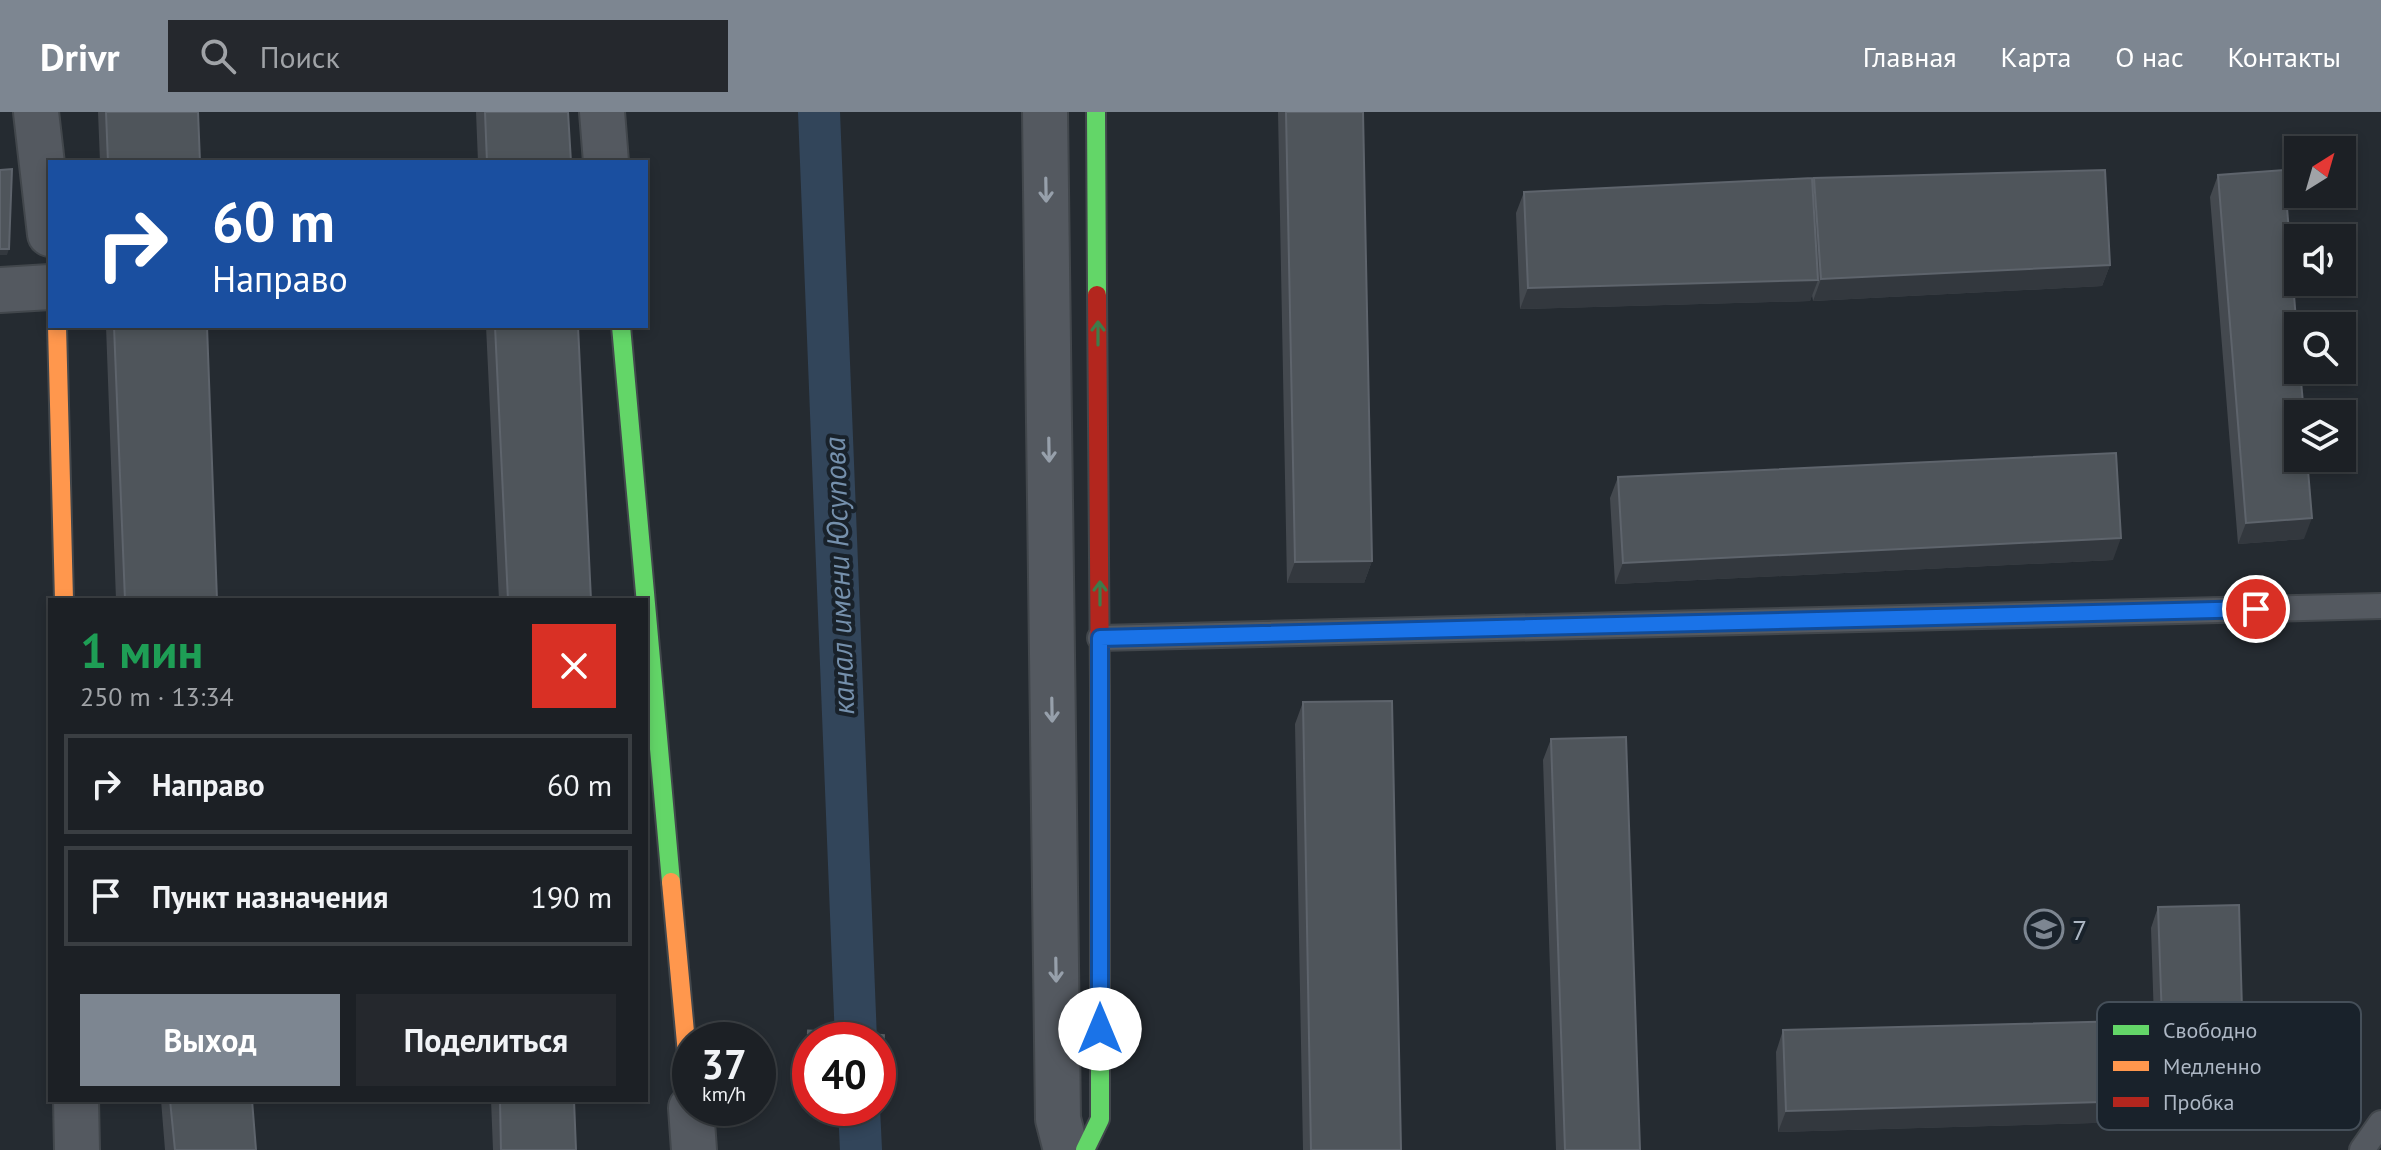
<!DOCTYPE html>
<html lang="ru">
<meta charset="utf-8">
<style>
body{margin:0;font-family:"PT Sans",sans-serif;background:#25282d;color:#f1f3f6;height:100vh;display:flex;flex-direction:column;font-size:30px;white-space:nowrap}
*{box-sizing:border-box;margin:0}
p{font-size:26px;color:#a0a3a7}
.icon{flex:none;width:44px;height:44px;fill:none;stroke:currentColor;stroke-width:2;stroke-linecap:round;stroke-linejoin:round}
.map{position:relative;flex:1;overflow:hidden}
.details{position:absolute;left:48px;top:486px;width:600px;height:504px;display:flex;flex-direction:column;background:#1c2025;border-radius:0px;box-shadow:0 4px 12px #0003,0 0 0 2px #3a3e42}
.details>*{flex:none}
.guide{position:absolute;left:48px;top:48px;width:600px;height:168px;border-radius:0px;box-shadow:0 4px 12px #0003,0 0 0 2px #3a3e42;background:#1a4fa0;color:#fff;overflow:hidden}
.needle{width:52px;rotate:37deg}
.fabs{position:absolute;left:2284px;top:24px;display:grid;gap:16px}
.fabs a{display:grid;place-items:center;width:72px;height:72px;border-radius:0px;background:#1c2025;box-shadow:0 4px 12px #0003,0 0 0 2px #3a3e42;font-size:40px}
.speed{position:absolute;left:672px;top:910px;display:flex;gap:16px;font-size:40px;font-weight:700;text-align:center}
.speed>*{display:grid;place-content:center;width:104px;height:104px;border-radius:50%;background:#1c2025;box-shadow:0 4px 12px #0003,0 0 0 2px #3a3e42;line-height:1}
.speed small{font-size:20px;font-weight:400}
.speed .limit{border:12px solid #d22;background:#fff;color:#111}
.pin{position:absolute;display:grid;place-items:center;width:68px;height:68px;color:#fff;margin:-34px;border:4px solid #fff;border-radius:50%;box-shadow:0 2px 8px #0007}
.me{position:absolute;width:88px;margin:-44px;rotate:0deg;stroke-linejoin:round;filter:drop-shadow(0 0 6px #0008)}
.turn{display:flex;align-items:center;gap:28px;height:168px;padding:0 32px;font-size:36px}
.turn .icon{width:104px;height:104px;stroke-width:2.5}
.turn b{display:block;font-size:56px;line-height:68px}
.round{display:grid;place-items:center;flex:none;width:84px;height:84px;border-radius:0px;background:#25282d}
.headline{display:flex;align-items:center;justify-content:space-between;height:136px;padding:0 32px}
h1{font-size:48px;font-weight:800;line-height:60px;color:#1e9e55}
.primary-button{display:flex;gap:16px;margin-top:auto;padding:16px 32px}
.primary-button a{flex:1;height:92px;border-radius:0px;background:#7d8691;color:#fff;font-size:32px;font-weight:800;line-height:92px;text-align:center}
.primary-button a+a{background:#25282d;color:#f1f3f6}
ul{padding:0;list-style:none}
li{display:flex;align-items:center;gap:24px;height:100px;margin:0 16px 12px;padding:0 16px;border:4px solid #3a3e42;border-radius:0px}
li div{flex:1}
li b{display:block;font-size:30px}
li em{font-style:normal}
header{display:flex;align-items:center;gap:48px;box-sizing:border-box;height:112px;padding:0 40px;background:#7d8691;color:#fff}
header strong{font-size:38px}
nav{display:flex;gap:44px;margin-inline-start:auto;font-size:28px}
.search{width:560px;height:72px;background:#25282d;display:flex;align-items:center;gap:20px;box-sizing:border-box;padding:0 28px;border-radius:0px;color:#a0a3a7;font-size:30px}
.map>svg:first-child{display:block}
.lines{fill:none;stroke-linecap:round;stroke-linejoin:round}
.canal{stroke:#32455a;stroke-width:42}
.lane-casing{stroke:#42474c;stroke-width:28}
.street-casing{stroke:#42474c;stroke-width:48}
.fast-casing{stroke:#42474c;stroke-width:22}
.slow-casing{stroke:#42474c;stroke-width:22}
.jam-casing{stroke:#42474c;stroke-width:22}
.path{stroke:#585e63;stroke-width:5;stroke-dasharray:6 6;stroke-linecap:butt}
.lane{stroke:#545960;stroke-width:24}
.street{stroke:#545960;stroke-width:44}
.fast{stroke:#63d668;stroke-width:18}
.slow{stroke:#ff974d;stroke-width:18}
.jam{stroke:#b3261e;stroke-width:18}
.wall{fill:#44494f}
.shaded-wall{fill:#33383e}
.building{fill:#4f555b;stroke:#5e646c;stroke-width:2}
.oneway{stroke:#97a0ab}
.oneway2{stroke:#3e7c4a}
.route-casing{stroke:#114b97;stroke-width:20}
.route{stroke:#1a73e8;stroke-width:14}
.labels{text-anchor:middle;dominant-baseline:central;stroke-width:8;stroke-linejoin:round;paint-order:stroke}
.poi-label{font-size:28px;fill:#adb7c4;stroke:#19222b;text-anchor:start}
.water-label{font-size:30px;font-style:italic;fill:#7590ac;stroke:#19222b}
.key{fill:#19222b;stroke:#454f59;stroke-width:2}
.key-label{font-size:22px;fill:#adb7c4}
</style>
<header>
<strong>Drivr</strong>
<div class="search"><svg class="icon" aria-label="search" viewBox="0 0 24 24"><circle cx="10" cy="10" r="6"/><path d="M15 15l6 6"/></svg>Поиск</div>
<nav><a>Главная</a><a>Карта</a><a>О нас</a><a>Контакты</a></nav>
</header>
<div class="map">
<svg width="2381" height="1038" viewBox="0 0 2381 1038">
<rect width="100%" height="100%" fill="#252b31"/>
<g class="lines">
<path class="canal" d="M 819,0 L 856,928
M 859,996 L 861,1038"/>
<defs>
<path id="lane" d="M 1100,526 L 2381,494
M 2362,1038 L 2381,1011"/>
<path id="street" d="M 36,0 L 50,122
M 602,0 L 606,50
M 1045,0 L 1058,1007 L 1066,1038
M 0,178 L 50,175
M 76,988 L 77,1038
M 691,996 L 694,1038"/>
<path id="fast" d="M 1096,0 L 1097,183
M 621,214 L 671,770
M 1085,1038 L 1100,1007 L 1100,576"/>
<path id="slow" d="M 57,214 L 64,488
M 671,770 L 690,974"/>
<path id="jam" d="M 1097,183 L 1100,576"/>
</defs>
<use href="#lane" class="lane-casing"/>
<use href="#street" class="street-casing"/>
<use href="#fast" class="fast-casing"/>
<use href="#slow" class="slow-casing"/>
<use href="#jam" class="jam-casing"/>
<path class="path" d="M 807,920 L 890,925"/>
<use href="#lane" class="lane"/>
<use href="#street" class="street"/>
<use href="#fast" class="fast"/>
<use href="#slow" class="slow"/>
<use href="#jam" class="jam"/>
</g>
<path class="wall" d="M 98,0 L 198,0 L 200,50 L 100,50 Z
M 476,0 L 568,0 L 571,50 L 478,50 Z
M 1278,0 L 1363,0 L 1372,449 L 1364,471 L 1287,471 Z
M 2218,63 L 2304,427 L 2238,432 L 2210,85 Z
M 1814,66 L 2110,153 L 2102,174 L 1813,189 L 1812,183 L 1810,189 L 1520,197 L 1516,101 L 1524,80 L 1813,70 Z
M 106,214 L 207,214 L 217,488 L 116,488 Z
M 486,214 L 578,214 L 591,488 L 499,488 Z
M 1618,365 L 2113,448 L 1615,472 L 1610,386 Z
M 1303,590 L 1401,1038 L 1303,1038 L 1295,612 Z
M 1551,627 L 1640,1038 L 1556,1038 L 1543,648 Z
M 2158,795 L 2234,919 L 2203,920 L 2198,1008 L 1778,1020 L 1776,940 L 1783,918 L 2154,908 L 2151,816 Z
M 161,988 L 252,988 L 256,1038 L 165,1038 Z
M 491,988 L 574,988 L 576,1038 L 493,1038 Z"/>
<path class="shaded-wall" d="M 0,137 L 9,137 L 7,143 L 0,143 Z
M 2110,153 L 2102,174 L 1813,189 L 1821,167 Z
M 1818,168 L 1810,189 L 1520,197 L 1528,176 Z
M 2312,406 L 2304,427 L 2238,432 L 2246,411 Z
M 2121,426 L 2113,448 L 1615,472 L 1623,451 Z
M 1372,449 L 1364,471 L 1287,471 L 1295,450 Z
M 2242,898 L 2234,919 L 2195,920 L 2203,899 Z
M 2206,987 L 2198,1008 L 1778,1020 L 1786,999 Z"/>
<path class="building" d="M 106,0 L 198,0 L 200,50 L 108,50 Z
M 485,0 L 568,0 L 571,50 L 487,50 Z
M 1286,0 L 1363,0 L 1372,449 L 1295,450 Z
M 12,57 L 9,137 L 0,137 L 0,58 Z
M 2105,58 L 2110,153 L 1821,167 L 1814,66 Z
M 2284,58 L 2298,233 L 2298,258 L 2300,258 L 2304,302 L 2298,302 L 2298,346 L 2307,346 L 2312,406 L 2246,411 L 2218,63 Z
M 1812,66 L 1818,168 L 1528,176 L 1524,80 Z
M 114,214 L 207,214 L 217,488 L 125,488 Z
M 495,214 L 578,214 L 591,488 L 508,488 Z
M 2116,341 L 2121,426 L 1623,451 L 1618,365 Z
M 1392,589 L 1401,1038 L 1311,1038 L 1303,590 Z
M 1626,625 L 1640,1038 L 1565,1038 L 1551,627 Z
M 2239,793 L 2242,898 L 2203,899 L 2206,987 L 1786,999 L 1783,918 L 2162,908 L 2158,795 Z
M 170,988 L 252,988 L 256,1038 L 175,1038 Z
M 500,988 L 574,988 L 576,1038 L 501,1038 Z"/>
<defs><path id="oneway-shaft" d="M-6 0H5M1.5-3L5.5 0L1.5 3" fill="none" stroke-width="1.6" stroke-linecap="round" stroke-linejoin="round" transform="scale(2)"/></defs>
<g class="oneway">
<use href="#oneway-shaft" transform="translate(1046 78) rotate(89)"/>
<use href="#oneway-shaft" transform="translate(1049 338) rotate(89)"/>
<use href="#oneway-shaft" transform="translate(1052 598) rotate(89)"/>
<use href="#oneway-shaft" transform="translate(1056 858) rotate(89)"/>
</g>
<g class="oneway2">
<use href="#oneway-shaft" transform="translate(1098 221) rotate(-90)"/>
<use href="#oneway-shaft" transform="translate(1100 481) rotate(-90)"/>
</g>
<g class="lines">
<defs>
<path id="route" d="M 1100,917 L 1100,526 L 2256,497"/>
</defs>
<use href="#route" class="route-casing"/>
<use href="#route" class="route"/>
</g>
<defs>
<symbol id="school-ring" viewBox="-11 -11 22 22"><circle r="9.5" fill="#19222b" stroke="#7d8691" stroke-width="1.5"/><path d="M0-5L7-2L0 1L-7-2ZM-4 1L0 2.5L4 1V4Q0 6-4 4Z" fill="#7d8691"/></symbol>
</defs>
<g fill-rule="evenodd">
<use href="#school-ring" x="2022" y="795" width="44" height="44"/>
</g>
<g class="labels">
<g class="poi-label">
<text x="2072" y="817">7</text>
</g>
<g class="water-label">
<text transform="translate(838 464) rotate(-92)">канал имени Юсупова</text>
</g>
</g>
<rect x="2097" y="890" width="264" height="128" rx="12" class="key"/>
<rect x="2113" y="913" width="36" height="10" fill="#63d668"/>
<rect x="2113" y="949" width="36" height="10" fill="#ff974d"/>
<rect x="2113" y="985" width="36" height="10" fill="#b3261e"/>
<g class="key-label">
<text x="2163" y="926">Свободно</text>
<text x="2163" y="962">Медленно</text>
<text x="2163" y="998">Пробка</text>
</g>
</svg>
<div class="fabs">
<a><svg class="needle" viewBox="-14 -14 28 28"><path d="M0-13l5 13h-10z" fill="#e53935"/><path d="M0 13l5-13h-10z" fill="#a0a3a7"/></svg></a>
<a><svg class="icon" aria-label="sound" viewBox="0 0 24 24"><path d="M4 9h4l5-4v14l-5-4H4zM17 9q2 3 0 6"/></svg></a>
<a><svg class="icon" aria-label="search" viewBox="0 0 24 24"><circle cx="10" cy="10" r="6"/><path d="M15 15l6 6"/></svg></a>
<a><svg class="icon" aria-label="layers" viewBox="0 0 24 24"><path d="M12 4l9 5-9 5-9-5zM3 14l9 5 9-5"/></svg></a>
</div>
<div class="speed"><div>37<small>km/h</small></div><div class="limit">40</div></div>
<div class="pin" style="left:2256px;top:497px;background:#d93025"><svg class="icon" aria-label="arrive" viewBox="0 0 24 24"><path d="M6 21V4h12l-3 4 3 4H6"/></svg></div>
<svg class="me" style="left:1100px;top:917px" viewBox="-20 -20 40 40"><circle r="19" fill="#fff"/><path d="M0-13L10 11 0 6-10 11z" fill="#1a73e8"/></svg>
<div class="guide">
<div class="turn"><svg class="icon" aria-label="right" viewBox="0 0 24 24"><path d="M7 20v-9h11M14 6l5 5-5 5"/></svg><div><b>60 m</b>Направо</div></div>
</div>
<section class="details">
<div class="headline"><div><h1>1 мин</h1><p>250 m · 13:34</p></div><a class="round" style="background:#d93025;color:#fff"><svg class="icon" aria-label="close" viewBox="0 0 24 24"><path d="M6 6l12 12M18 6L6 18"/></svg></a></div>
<ul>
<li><svg class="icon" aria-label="right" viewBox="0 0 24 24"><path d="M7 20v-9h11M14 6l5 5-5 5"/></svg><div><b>Направо</b></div><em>60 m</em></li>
<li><svg class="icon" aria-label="arrive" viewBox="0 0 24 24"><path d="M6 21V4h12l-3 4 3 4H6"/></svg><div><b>Пункт назначения</b></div><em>190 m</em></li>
</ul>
<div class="primary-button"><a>Выход</a><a>Поделиться</a></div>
</section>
</div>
